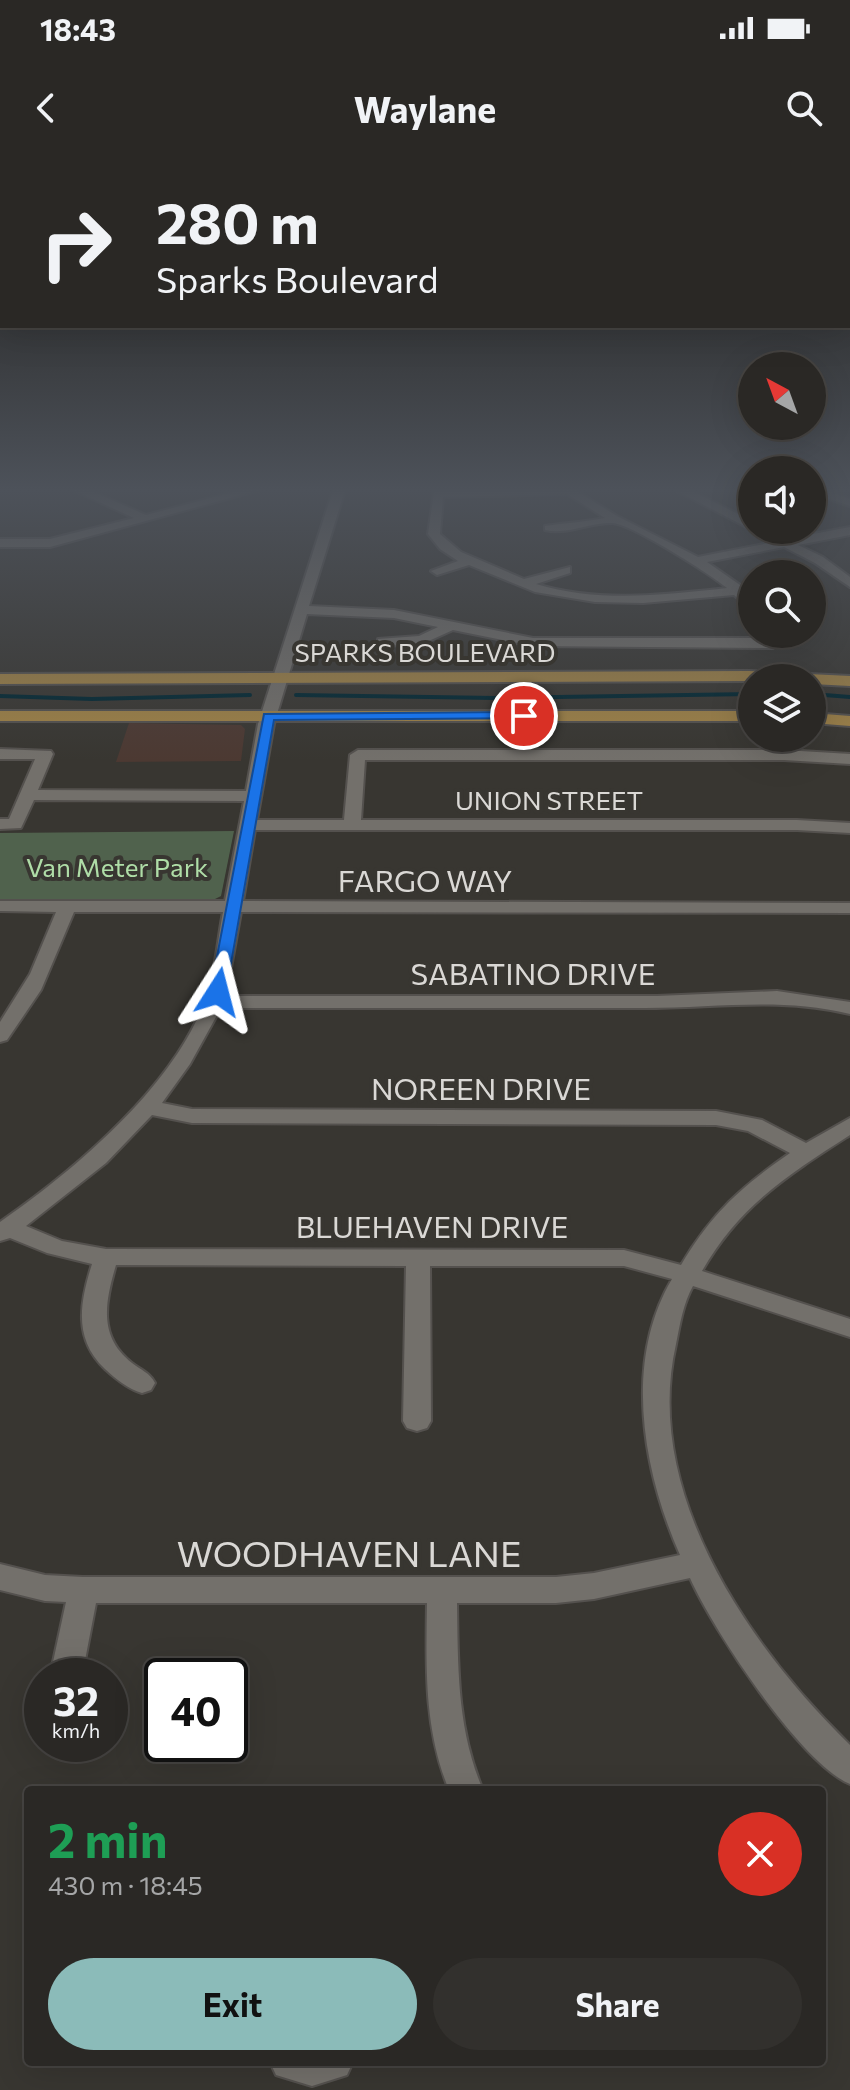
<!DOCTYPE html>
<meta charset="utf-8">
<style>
body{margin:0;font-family:Commissioner,sans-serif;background:#32302d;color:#f1f3f6;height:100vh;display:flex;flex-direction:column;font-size:30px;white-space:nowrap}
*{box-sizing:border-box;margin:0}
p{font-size:26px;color:#a5a6a7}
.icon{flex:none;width:44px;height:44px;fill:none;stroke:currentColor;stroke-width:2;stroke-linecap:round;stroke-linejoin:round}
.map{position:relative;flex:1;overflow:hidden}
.panel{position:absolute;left:24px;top:1626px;width:802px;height:280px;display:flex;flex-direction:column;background:#2a2825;border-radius:8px;box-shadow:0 8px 32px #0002,0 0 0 2px #464442}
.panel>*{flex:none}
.guide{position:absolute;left:0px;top:0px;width:850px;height:168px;box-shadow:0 8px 32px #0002,0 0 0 2px #464442;background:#2a2825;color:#f1f3f6;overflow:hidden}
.needle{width:52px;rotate:319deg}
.fabs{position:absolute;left:738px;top:192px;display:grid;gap:16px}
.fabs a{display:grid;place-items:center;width:88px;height:88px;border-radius:50%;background:#2a2825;box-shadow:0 8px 32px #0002,0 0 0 2px #464442;font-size:40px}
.speed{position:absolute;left:24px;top:1498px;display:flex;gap:16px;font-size:40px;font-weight:700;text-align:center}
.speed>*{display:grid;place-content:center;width:104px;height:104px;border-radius:50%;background:#2a2825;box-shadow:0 8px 32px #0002,0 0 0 2px #464442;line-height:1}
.speed small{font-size:20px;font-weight:400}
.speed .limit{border:4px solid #111;border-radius:12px;background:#fff;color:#111}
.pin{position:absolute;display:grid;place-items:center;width:68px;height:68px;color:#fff;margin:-34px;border:4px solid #fff;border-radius:50%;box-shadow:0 2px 8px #0007}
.me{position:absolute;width:88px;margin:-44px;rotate:9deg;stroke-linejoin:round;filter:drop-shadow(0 0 6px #0008)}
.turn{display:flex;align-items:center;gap:28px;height:168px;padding:0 24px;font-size:36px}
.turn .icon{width:104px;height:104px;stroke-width:2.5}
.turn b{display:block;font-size:56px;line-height:68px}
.round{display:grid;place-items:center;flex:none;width:84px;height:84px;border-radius:42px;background:#32302d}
.overview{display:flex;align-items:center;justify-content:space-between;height:136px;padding:0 24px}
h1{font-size:48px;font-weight:700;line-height:60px;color:#1e9e55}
.action{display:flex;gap:16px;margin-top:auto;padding:16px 24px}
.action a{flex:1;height:92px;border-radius:48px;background:#8bbbb9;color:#111;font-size:32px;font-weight:700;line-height:92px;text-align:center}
.action a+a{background:#32302d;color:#f1f3f6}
.status{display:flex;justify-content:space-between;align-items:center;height:56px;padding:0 40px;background:#2a2825;direction:ltr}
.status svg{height:22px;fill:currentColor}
header{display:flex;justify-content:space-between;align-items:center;height:104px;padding:0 24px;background:#2a2825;font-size:36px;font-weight:700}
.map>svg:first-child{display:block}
.commercial{fill:#4c3932}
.green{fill:#50624d}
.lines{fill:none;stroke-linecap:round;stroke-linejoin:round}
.stream{stroke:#002732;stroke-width:4}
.minor-casing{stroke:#54514e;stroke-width:4}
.major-casing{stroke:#54514e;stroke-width:4}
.minor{fill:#73706b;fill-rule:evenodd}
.major{fill:#a08246;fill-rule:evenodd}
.route{fill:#1a73e8;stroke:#114b97;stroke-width:2}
.labels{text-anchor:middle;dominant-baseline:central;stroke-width:8;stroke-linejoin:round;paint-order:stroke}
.far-street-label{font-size:26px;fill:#dad8d5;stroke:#383631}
.far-park-label{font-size:26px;fill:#afdda7;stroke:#383631}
.street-label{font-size:30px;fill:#dad8d5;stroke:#383631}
.near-street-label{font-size:36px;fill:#dad8d5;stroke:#383631}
</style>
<div class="status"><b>18:43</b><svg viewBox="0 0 49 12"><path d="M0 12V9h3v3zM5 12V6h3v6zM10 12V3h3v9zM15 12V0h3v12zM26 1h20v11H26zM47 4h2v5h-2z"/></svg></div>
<header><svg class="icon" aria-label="back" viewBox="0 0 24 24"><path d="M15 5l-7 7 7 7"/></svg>Waylane<svg class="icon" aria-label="search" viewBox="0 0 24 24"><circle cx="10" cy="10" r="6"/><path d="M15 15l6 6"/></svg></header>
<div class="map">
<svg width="850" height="1930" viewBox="0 0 850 1930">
<rect width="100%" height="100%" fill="#383631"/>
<path class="commercial" d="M 129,563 L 241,565 L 245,569 L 241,601 L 116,602 Z"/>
<path class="green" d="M 234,671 L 221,736 L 213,740 L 0,740 L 0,673 Z"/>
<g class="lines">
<path class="stream" d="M 812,534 L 850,537
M 296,535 L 496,538 L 752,534
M 0,536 L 92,539 L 250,535"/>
<defs>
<path id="minor" d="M 73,330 L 89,330 L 146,355 L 241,330 L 260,330 L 50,387 L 0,387 L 0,379 L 50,379 L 134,358 Z
M 333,330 L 345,330 L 309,446 L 394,450 L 533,478 L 766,478 L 780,484 L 773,488 L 533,486 L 453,470 L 422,484 L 383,486 L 378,485 L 378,479 L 419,476 L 438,467 L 394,458 L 307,454 L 274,564 L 257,660 L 344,660 L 350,595 L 358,590 L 784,590 L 850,594 L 850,604 L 784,600 L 365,600 L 361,660 L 797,660 L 850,663 L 850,673 L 797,670 L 255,670 L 243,741 L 850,743 L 850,753 L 241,752 L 226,836 L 657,836 L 777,831 L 850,842 L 850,854 C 781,837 715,848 645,848 C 504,848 362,848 221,848 L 190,904 L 162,943 L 192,949 L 716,951 L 762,960 L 806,983 L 850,958 L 850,975 C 788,1015 740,1045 702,1111 L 850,1159 L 850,1177 L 693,1126 C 683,1144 680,1164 676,1184 C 642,1333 749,1486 850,1585 L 850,1624 C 801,1604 712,1468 690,1418 L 594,1439 L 556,1443 L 457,1443 C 458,1508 457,1569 483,1630 L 449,1630 C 424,1569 426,1508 427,1443 L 96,1443 L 82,1516 L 50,1516 L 66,1442 L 45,1441 L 0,1430 L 0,1404 L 45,1415 L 83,1417 L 556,1417 L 594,1413 L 680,1395 C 643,1311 623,1202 672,1119 L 624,1106 L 430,1106 L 431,1261 L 427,1268 L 417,1271 L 407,1268 L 403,1261 L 406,1106 L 116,1105 C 105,1142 98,1177 132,1203 C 141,1210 150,1213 155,1223 L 151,1230 L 142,1233 C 128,1229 116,1219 105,1209 C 73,1179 80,1142 92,1104 L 47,1093 L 10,1078 L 0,1081 L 0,1062 C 75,1010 181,921 208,831 C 216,806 218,778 223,752 L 74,752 L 41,830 L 7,880 L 0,882 L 0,862 L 30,814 L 56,752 L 0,751 L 0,741 L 225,741 L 244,641 L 34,640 L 21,668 L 0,669 L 0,659 L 9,659 L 35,599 L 0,599 L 0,589 L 51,591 L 53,594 L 38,630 L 246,631 L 258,564 ZM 152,955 L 192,963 L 716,965 L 748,971 L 790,993 C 741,1027 712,1053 681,1105 L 624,1090 L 106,1089 L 62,1081 L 26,1066 L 106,1003 Z
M 575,330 L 617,356 L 698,397 L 774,382 L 753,370 L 768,370 L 787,379 L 850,367 L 850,375 L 798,385 L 823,397 L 850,417 L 850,427 L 815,403 L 784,387 L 707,402 L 740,425 L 752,439 L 752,451 L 734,435 L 643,443 L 595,442 L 535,432 L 469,405 L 437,415 L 431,411 L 458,401 L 440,389 L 428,374 L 434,332 ZM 567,334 L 605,358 C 584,362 565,363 545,366 L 545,370 C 569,375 590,362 613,363 C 633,365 710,414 727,428 C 664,435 598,443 536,424 L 570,413 L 570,407 L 524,419 L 461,392 L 440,374 L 443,337 Z
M 690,330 L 752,361 L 752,370 L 677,331 Z
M 812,330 L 825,330 L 850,339 L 850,346 L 812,333 Z
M 270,1902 L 353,1902 L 347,1915 L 312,1926 L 276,1915 Z"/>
<path id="major" d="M 749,511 L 850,516 L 850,526 L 812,524 L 812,518 L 752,518 L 752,521 L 0,524 L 0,514 Z
M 0,551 L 752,551 L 752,561 L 0,561 Z
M 812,553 L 850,556 L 850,566 L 812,563 Z"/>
</defs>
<use href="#minor" class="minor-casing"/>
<use href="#major" class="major-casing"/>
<use href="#minor" class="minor"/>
<use href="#major" class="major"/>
</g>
<linearGradient id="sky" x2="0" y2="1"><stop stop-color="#1f1e1b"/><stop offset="0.55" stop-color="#4d525a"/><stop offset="1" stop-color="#4d525a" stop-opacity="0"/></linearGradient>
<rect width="850" height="600" fill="url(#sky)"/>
<path class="route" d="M 524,552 L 528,553 L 528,558 L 274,560 L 226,832 L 224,836 L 212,836 L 210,832 L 264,554 Z"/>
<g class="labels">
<g class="far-street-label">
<text x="425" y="491">SPARKS BOULEVARD</text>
<text x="549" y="639">UNION STREET</text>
</g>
<g class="far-park-label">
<text x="117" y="706">Van Meter Park</text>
</g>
<g class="street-label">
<text x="425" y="719">FARGO WAY</text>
<text x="533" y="812">SABATINO DRIVE</text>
<text x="481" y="927">NOREEN DRIVE</text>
<text x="432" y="1065">BLUEHAVEN DRIVE</text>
</g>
<g class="near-street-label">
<text x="349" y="1392">WOODHAVEN LANE</text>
</g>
</g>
</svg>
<div class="fabs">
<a><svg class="needle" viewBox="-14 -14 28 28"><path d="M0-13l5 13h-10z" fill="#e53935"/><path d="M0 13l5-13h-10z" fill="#a5a6a7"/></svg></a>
<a><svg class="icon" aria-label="sound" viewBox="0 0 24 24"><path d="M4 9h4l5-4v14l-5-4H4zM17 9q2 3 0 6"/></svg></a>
<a><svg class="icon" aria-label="search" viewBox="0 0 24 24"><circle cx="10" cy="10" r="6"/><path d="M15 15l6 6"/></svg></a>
<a><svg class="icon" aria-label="layers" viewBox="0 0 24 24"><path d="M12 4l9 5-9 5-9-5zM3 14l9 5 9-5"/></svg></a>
</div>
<div class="speed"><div>32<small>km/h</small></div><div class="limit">40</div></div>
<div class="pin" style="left:524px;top:556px;background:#d93025"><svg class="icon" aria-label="arrive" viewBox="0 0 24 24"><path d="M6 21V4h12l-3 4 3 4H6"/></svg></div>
<svg class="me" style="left:218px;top:832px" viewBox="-20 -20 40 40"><path d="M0-17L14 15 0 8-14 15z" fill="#1a73e8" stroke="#fff" stroke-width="4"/></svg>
<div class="guide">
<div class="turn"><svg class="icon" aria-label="right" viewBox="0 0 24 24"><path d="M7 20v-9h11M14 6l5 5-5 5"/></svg><div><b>280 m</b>Sparks Boulevard</div></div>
</div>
<section class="panel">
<div class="overview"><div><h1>2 min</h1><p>430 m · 18:45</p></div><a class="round" style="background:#d93025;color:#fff"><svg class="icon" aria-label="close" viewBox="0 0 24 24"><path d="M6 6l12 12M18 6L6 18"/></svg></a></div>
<div class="action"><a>Exit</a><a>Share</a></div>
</section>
</div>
